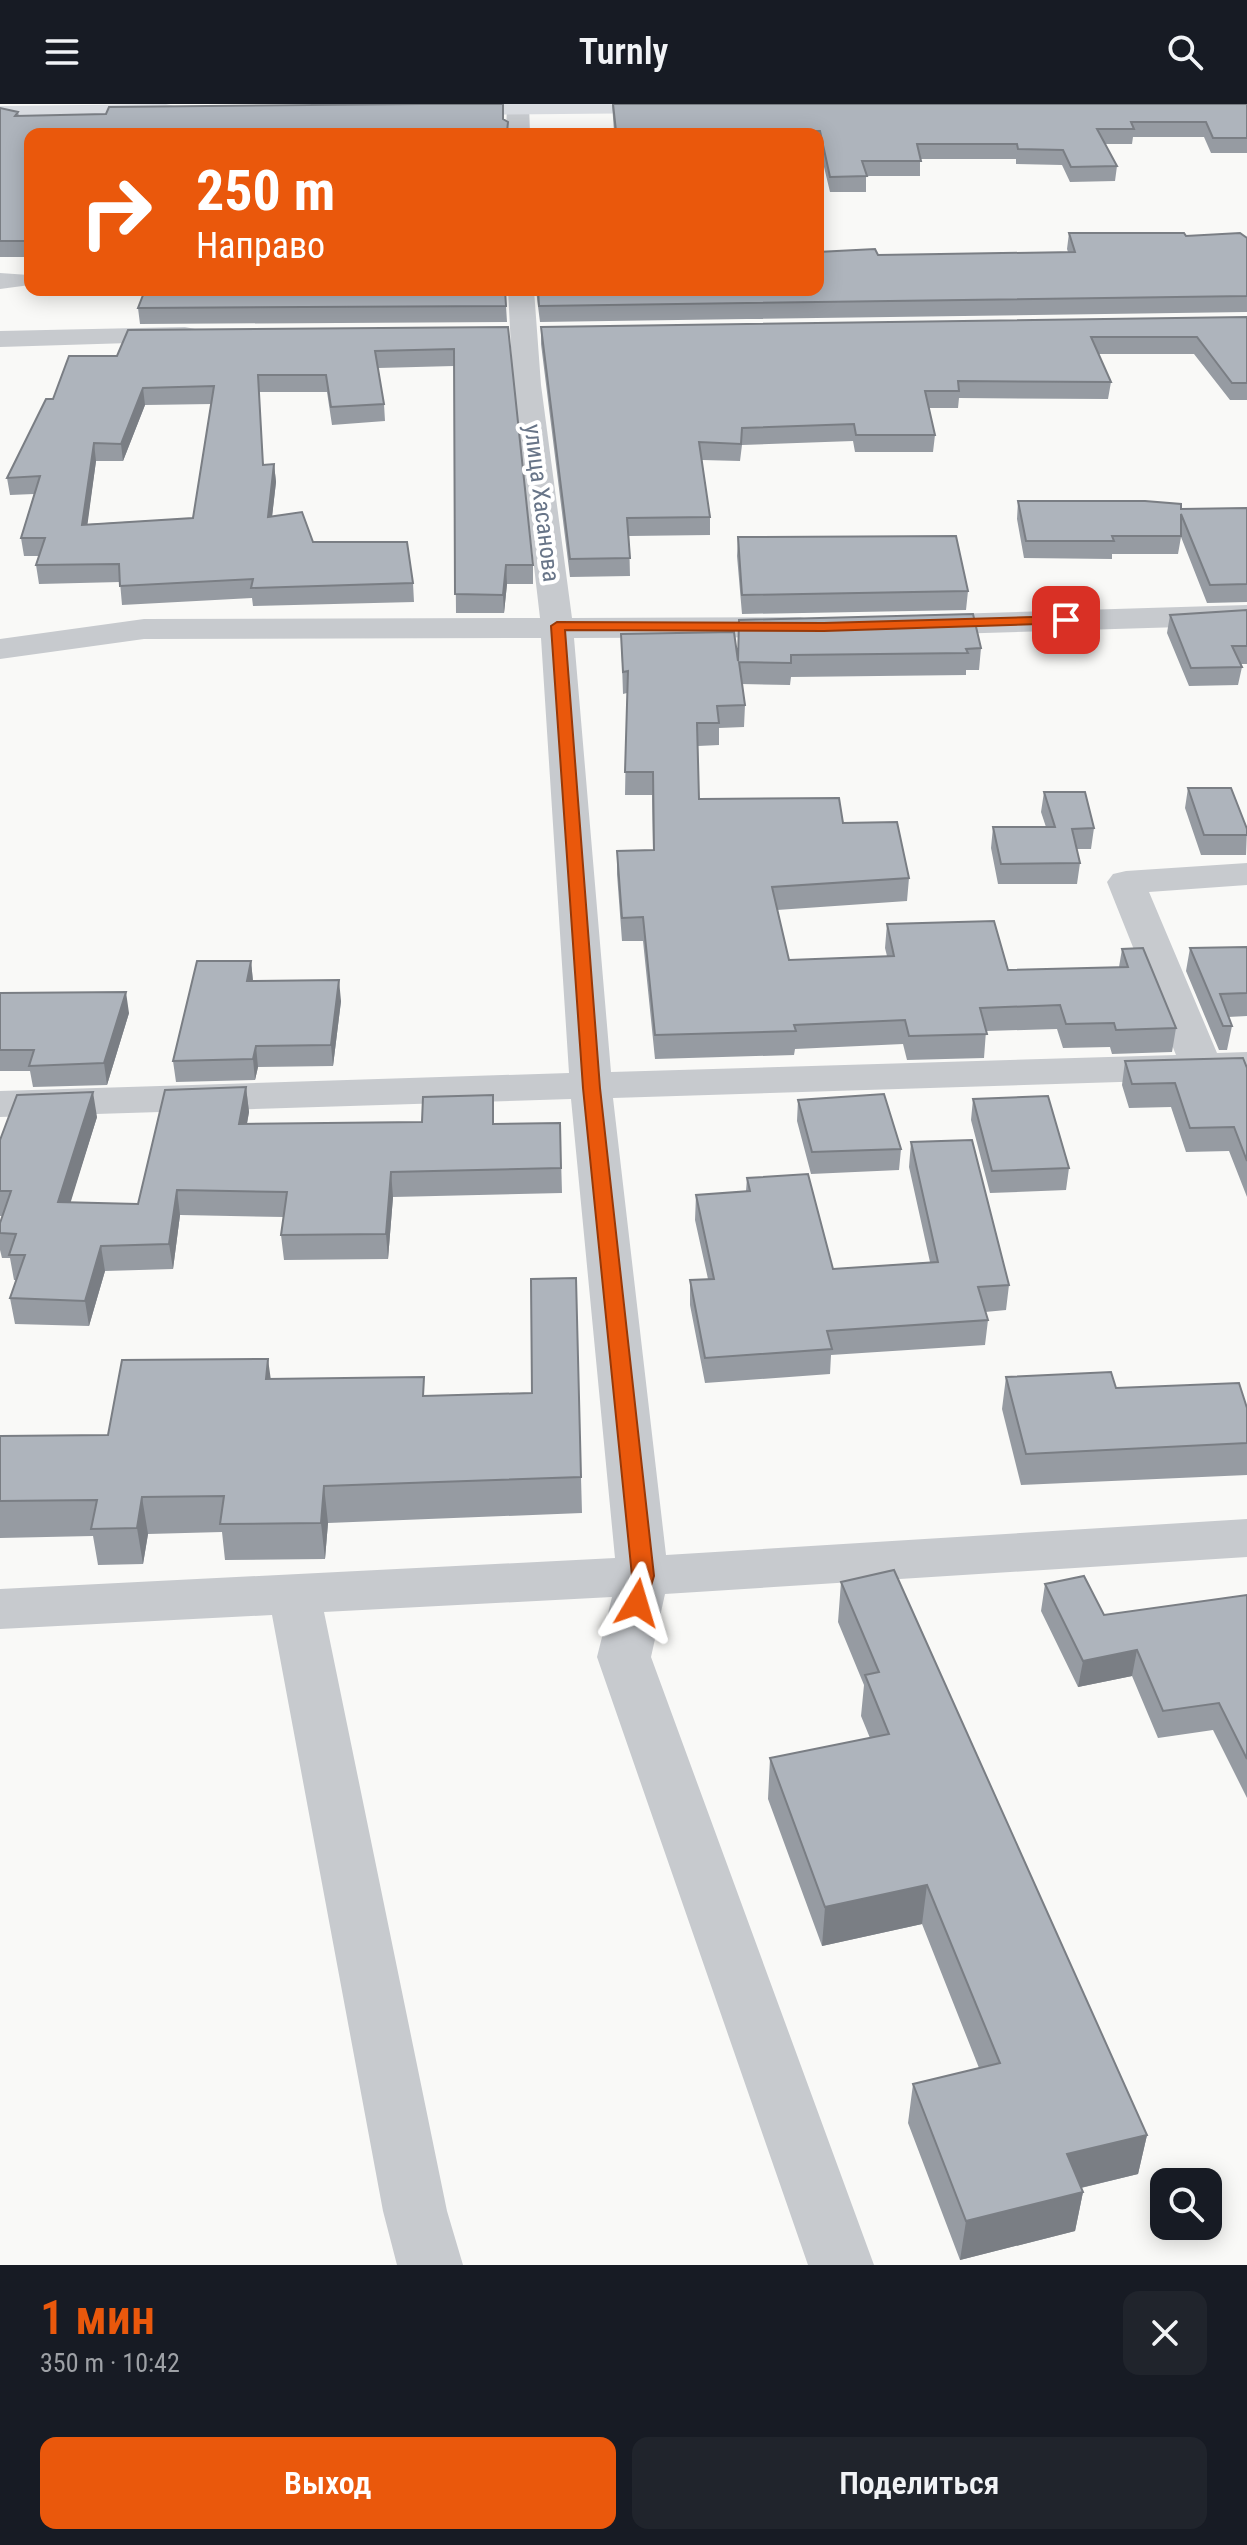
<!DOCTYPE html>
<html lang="ru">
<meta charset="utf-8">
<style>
body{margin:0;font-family:"Roboto Condensed",sans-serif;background:#20242c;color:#f1f3f6;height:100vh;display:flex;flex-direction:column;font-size:30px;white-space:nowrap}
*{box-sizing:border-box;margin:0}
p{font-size:26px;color:#9ea1a6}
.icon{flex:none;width:44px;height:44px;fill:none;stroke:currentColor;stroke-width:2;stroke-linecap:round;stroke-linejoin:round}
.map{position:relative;height:2161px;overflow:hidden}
.details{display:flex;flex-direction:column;background:#171b24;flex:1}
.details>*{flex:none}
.top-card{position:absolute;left:24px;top:24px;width:800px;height:168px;border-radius:16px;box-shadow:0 4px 20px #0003;background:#ea580c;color:#fff;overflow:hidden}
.buttons{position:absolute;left:1150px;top:2064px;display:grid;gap:16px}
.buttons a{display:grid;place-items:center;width:72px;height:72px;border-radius:16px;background:#171b24;box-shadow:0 4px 20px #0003;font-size:40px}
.pin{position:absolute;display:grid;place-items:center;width:68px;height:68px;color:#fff;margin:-34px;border-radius:16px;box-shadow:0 4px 12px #0006}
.me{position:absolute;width:88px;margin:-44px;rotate:7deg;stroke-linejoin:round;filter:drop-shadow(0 0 6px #0008)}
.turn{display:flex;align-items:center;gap:28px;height:168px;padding:0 40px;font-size:36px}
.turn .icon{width:104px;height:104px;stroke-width:2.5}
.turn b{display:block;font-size:56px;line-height:68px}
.round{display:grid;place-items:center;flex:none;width:84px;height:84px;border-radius:16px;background:#20242c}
.overview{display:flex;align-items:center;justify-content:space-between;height:136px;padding:0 40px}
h1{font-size:48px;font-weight:600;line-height:60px;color:#ea580c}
.cta{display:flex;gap:16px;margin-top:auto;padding:16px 40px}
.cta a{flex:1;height:92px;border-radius:16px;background:#ea580c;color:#fff;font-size:32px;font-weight:600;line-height:92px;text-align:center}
.cta a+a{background:#20242c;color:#f1f3f6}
header{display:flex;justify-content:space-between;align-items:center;height:104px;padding:0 40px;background:#171b24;font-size:36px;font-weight:600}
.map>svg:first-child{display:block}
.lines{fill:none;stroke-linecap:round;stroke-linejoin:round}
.minor{fill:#c7cace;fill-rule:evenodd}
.major{fill:#d8dbe0;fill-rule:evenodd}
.wall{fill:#969ba2;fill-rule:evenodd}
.shaded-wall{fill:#7a7e84}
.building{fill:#aeb4bc;stroke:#7a7e84;stroke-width:2;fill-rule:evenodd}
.route{fill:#ea580c;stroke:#983908;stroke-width:2}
.labels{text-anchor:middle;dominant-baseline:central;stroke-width:8;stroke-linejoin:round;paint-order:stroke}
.street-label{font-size:24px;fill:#687588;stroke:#fff}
</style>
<header><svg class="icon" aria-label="menu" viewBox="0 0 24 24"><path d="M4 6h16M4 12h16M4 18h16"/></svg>Turnly<svg class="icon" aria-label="search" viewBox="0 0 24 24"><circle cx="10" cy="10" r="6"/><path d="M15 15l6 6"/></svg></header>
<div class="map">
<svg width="1247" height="2161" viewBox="0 0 1247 2161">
<rect width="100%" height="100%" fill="#f9f9f7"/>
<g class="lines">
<path class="minor" d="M 507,0 L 529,0 L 530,30 L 506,30 Z
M 0,169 L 29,171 L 30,181 L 0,185 Z
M 508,186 L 534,186 L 541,281 L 572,514 L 800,513 L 812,516 L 816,523 L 812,530 L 800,533 L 574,534 L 611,968 L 1176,951 L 1107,778 L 1113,770 L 1126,767 L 1247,759 L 1247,781 L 1149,788 L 1217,949 L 1247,948 L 1247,974 L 613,994 L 666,1451 L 1247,1415 L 1247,1453 L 665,1490 L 651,1553 L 874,2161 L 808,2161 L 597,1553 L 612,1493 L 324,1508 L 447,2107 L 463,2161 L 397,2161 L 383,2107 L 272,1511 L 0,1525 L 0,1485 L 615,1454 L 571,995 L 0,1013 L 0,987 L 569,969 L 541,534 L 144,535 L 0,555 L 0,535 L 144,515 L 540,514 L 513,281 Z
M 185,223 L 195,225 L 199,231 L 195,237 L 0,243 L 0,227 Z
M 1247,501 L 1247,521 L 917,531 L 905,528 L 901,521 L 905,514 L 917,511 Z"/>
<path class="major" d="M 166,0 L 174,2 L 177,7 L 174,12 L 0,16 L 0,2 Z
M 434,0 L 680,0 L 681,2 L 678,7 L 670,9 L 443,11 L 435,9 L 432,4 Z"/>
</g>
<path class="wall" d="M 612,0 L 1247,0 L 1247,49 L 1211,49 L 1204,33 L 1133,33 L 1132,40 L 1105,40 L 1117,62 L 1115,77 L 1070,78 L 1062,61 L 1016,60 L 1016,55 L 920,55 L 920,72 L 866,72 L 866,88 L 830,88 L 819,42 L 818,42 L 818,30 L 30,30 L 30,153 L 0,153 L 0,4 L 18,8 L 19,12 L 503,16 L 508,28 L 614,27 Z
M 1069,129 L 1247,134 L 1247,208 L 540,218 L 536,186 L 818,186 L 878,151 L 1068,148 L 1067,145 Z
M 505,186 L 507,218 L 140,220 L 138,204 Z
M 1247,213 L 1247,296 L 1230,296 L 1194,250 L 1098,250 L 1111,278 L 1108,295 L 959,294 L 958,304 L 929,304 L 935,331 L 933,348 L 855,348 L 853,337 L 742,341 L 740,357 L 702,356 L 710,413 L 710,431 L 629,432 L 630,472 L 570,473 L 541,240 L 541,223 Z
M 508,223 L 533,461 L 533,480 L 507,480 L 504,509 L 456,509 L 454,262 L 378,264 L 384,300 L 385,317 L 332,321 L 327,288 L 259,288 L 263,361 L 274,360 L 276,378 L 272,412 L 313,438 L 413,479 L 414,498 L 253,502 L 252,494 L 122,501 L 120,478 L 39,480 L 36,461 L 39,452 L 24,452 L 21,434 L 34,390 L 10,391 L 7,374 L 53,295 L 117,252 ZM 212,300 L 193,414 L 87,420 L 96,357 L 123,357 L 145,301 Z
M 1018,397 L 1181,405 L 1247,404 L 1247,498 L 1207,499 L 1181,433 L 1178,450 L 1112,450 L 1112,455 L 1024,454 L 1017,415 Z
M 738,433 L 968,487 L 966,506 L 742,510 L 737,452 Z
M 1247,506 L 1247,560 L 1240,560 L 1242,563 L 1238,581 L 1189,582 L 1167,529 L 1170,511 Z
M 739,516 L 981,544 L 979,566 L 966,566 L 966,571 L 791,573 L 790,581 L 742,580 L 745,601 L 744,623 L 719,624 L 719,641 L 698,642 L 699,695 L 843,719 L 909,774 L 907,797 L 777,806 L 789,856 L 887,852 L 885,844 L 887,820 L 1008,866 L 1119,863 L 1122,845 L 1176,924 L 1172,948 L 1112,950 L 1110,943 L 1063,944 L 1057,925 L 986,927 L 984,954 L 907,956 L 903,940 L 795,945 L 794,951 L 655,955 L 643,837 L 622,837 L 617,770 L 617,747 L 653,746 L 652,691 L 625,691 L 627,589 L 623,590 L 621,530 L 738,555 Z
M 1188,684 L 1247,725 L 1246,751 L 1201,751 L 1185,704 Z
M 1044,688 L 1094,724 L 1091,745 L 1076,745 L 1080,759 L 1077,780 L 998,780 L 991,744 L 993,723 L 1046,723 L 1041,708 Z
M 1247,843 L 1247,912 L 1228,913 L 1232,922 L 1227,946 L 1219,946 L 1186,867 L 1190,844 Z
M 251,857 L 253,877 L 341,897 L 333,962 L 258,963 L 255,976 L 176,978 L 173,957 Z
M 0,889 L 129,909 L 107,981 L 33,983 L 30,967 L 0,967 Z
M 1125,957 L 1247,964 L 1247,1093 L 1229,1047 L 1186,1048 L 1171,1003 L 1129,1004 L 1122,981 Z
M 246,983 L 249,1008 L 247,1020 L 494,1020 L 560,1019 L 562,1089 L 393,1093 L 388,1155 L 284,1156 L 281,1131 L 284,1113 L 180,1111 L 173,1165 L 105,1167 L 89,1222 L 15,1220 L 10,1194 L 16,1176 L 14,1176 L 10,1154 L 2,1154 L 0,1146 L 0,1119 L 2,1112 L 0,1112 L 0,1036 L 97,1013 L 70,1098 L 138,1100 Z
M 973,995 L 1069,1064 L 1066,1086 L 990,1089 L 971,1016 Z
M 798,996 L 901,1045 L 899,1066 L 811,1070 L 797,1017 Z
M 911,1038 L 1009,1181 L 1006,1206 L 985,1208 L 988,1216 L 985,1241 L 831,1251 L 830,1270 L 705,1279 L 690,1201 L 690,1176 L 708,1175 L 695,1116 L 696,1091 L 746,1087 L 747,1074 L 833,1165 L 930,1158 L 909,1063 Z
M 1006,1273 L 1116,1284 L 1247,1304 L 1247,1371 L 1021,1381 L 1002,1305 Z
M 271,1275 L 426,1292 L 581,1373 L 582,1409 L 328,1419 L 325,1455 L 225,1456 L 222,1428 L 148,1430 L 143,1460 L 98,1461 L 93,1432 L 0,1434 L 0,1332 L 108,1331 Z
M 841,1478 L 1147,2031 L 1138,2070 L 1081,2084 L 1083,2088 L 1075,2127 L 960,2156 L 908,2019 L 913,1980 L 979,1964 L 922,1820 L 822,1842 L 768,1695 L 770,1654 L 870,1634 L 861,1612 L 864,1581 L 838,1518 Z
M 1045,1480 L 1104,1511 L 1247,1491 L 1247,1694 L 1213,1626 L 1158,1634 L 1132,1572 L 1078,1583 L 1041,1507 Z"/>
<path class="shaded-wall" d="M 143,284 L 145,301 L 123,357 L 121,340 Z
M 94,339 L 96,357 L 85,439 L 82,421 Z
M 274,360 L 276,378 L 270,431 L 268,413 Z
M 506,461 L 507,480 L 504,509 L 503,491 Z
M 251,857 L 253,878 L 247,877 Z
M 339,876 L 341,897 L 333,962 L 331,941 Z
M 126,888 L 129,909 L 107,981 L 104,959 Z
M 256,942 L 258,963 L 255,976 L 253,955 Z
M 246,983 L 249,1008 L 242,1045 L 239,1020 Z
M 93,988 L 97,1013 L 63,1123 L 58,1098 Z
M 391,1068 L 393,1093 L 388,1155 L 386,1130 Z
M 177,1086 L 180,1111 L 173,1165 L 169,1140 Z
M 101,1142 L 105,1167 L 89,1222 L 85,1197 Z
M 268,1255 L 273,1291 L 266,1275 Z
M 324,1382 L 328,1419 L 325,1455 L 321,1419 Z
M 142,1393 L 148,1430 L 143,1460 L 137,1424 Z
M 1137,1546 L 1132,1572 L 1078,1583 L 1083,1557 Z
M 927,1781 L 922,1820 L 822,1842 L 825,1803 Z
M 1147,2031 L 1138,2070 L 1059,2089 L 1067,2050 Z
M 1083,2088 L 1075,2127 L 960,2156 L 966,2117 Z"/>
<path class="building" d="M 419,0 L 503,0 L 503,15 L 508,18 L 507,28 L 616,27 L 613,0 L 1247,0 L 1247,34 L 1213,34 L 1206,18 L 1131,18 L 1134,25 L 1097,25 L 1117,62 L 1071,63 L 1063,46 L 1018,45 L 1017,40 L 917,40 L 921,57 L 862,57 L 867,72 L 830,73 L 820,27 L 743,28 L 743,30 L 30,30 L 30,137 L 0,137 L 0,4 L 18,8 L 15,12 L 106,10 L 109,3 Z
M 1069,129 L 1184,129 L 1186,132 L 1240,129 L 1247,134 L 1247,192 L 539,202 L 538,186 L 818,186 L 818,148 L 875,145 L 878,151 L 1075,148 Z
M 145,186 L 505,186 L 506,202 L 138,204 Z
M 1247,213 L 1247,279 L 1232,279 L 1197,233 L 1091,233 L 1111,278 L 958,277 L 959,287 L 925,287 L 935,331 L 856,331 L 854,320 L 742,324 L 741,340 L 699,338 L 710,413 L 627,414 L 630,454 L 570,455 L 541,223 Z
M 508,223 L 533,461 L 506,461 L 503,491 L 455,490 L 454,245 L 375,247 L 384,300 L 331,303 L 326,271 L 258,271 L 263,361 L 274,360 L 268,413 L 302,408 L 313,438 L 407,438 L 413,479 L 251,484 L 253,475 L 120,482 L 119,460 L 36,461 L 45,434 L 21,434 L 40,372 L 7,374 L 46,295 L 53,295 L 69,252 L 117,252 L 128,226 ZM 214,282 L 193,414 L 82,421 L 94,339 L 121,340 L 143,284 Z
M 1018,397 L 1145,397 L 1181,400 L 1181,405 L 1247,404 L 1247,480 L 1210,481 L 1181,410 L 1181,432 L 1112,432 L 1114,437 L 1026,437 Z
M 956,432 L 968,487 L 742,491 L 738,433 Z
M 1247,506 L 1247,542 L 1232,542 L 1242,563 L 1191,564 L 1170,511 Z
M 973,510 L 981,544 L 966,545 L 968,549 L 791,551 L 791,559 L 739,558 L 745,601 L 717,602 L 719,619 L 697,619 L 699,695 L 839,694 L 843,719 L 897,718 L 909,774 L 772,783 L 789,856 L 894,852 L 887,820 L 994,817 L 1008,866 L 1128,863 L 1122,845 L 1143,844 L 1176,924 L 1116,926 L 1114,919 L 1066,920 L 1060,901 L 980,904 L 987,930 L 909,932 L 905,916 L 794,921 L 796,927 L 655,931 L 643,813 L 622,814 L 617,747 L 654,746 L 653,668 L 625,668 L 628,567 L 623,568 L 621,530 L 734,528 L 738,557 L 739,516 Z
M 1188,684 L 1231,684 L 1247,725 L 1247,731 L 1204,731 Z
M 1044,688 L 1085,688 L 1094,724 L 1072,725 L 1080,759 L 1001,760 L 993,723 L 1055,723 Z
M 1247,843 L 1247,889 L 1220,890 L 1232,922 L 1223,922 L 1190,844 Z
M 197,857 L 251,857 L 247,877 L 339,876 L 331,941 L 256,942 L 253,955 L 173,957 Z
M 126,888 L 104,959 L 29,962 L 34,946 L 0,946 L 0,889 Z
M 1243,954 L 1247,964 L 1247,1057 L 1234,1023 L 1190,1024 L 1175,979 L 1132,980 L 1125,957 Z
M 246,983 L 239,1020 L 422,1018 L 423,993 L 493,991 L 493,1020 L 560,1019 L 561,1064 L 391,1068 L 386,1130 L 281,1131 L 287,1088 L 177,1086 L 169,1140 L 101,1142 L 85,1197 L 10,1194 L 25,1151 L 9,1151 L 16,1130 L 0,1129 L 0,1119 L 11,1087 L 0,1087 L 0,1036 L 17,991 L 93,988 L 58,1098 L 138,1100 L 165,986 Z
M 884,990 L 901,1045 L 812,1048 L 798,996 Z
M 1048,992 L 1069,1064 L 992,1067 L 973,995 Z
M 972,1036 L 1009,1181 L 978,1183 L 988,1216 L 827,1227 L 832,1245 L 705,1254 L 690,1176 L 714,1175 L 696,1091 L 750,1087 L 747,1074 L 808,1070 L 833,1165 L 938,1158 L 911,1038 Z
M 576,1174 L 581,1373 L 324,1382 L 321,1419 L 220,1420 L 224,1392 L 142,1393 L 137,1424 L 91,1425 L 97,1396 L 0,1397 L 0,1332 L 108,1331 L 122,1256 L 268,1255 L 266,1275 L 424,1273 L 423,1292 L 532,1289 L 531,1175 Z
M 1111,1268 L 1116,1284 L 1239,1279 L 1247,1304 L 1247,1339 L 1026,1350 L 1006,1273 Z
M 894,1466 L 1147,2031 L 1067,2050 L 1083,2088 L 966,2117 L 913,1980 L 1000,1959 L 927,1781 L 825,1803 L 770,1654 L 889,1630 L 865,1571 L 879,1568 L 841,1478 Z
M 1084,1472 L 1104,1511 L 1247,1491 L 1247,1655 L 1219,1599 L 1163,1607 L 1137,1546 L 1083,1557 L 1045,1480 Z"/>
<path class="route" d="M 1066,512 L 1072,516 L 1070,519 L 824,527 L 565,526 L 600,984 L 654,1472 L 644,1505 L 637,1508 L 629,1505 L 626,1499 L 632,1472 L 583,984 L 551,522 L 557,518 L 824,519 Z"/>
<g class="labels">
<g class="street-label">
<text transform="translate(542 399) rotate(83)">улица Хасанова</text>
</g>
</g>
</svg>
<div class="buttons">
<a><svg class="icon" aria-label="search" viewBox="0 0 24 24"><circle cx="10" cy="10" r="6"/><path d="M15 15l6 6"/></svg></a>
</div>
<div class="pin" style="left:1066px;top:516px;background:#d93025"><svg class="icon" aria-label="arrive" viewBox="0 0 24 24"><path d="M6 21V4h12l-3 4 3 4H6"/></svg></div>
<svg class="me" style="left:637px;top:1499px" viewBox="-20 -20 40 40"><path d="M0-17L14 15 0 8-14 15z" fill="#ea580c" stroke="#fff" stroke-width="4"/></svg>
<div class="top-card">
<div class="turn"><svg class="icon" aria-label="right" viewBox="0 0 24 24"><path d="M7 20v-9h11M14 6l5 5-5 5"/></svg><div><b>250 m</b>Направо</div></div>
</div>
</div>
<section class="details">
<div class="overview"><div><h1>1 мин</h1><p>350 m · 10:42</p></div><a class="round"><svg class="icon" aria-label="close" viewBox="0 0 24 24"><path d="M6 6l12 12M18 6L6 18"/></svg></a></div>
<div class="cta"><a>Выход</a><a>Поделиться</a></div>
</section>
